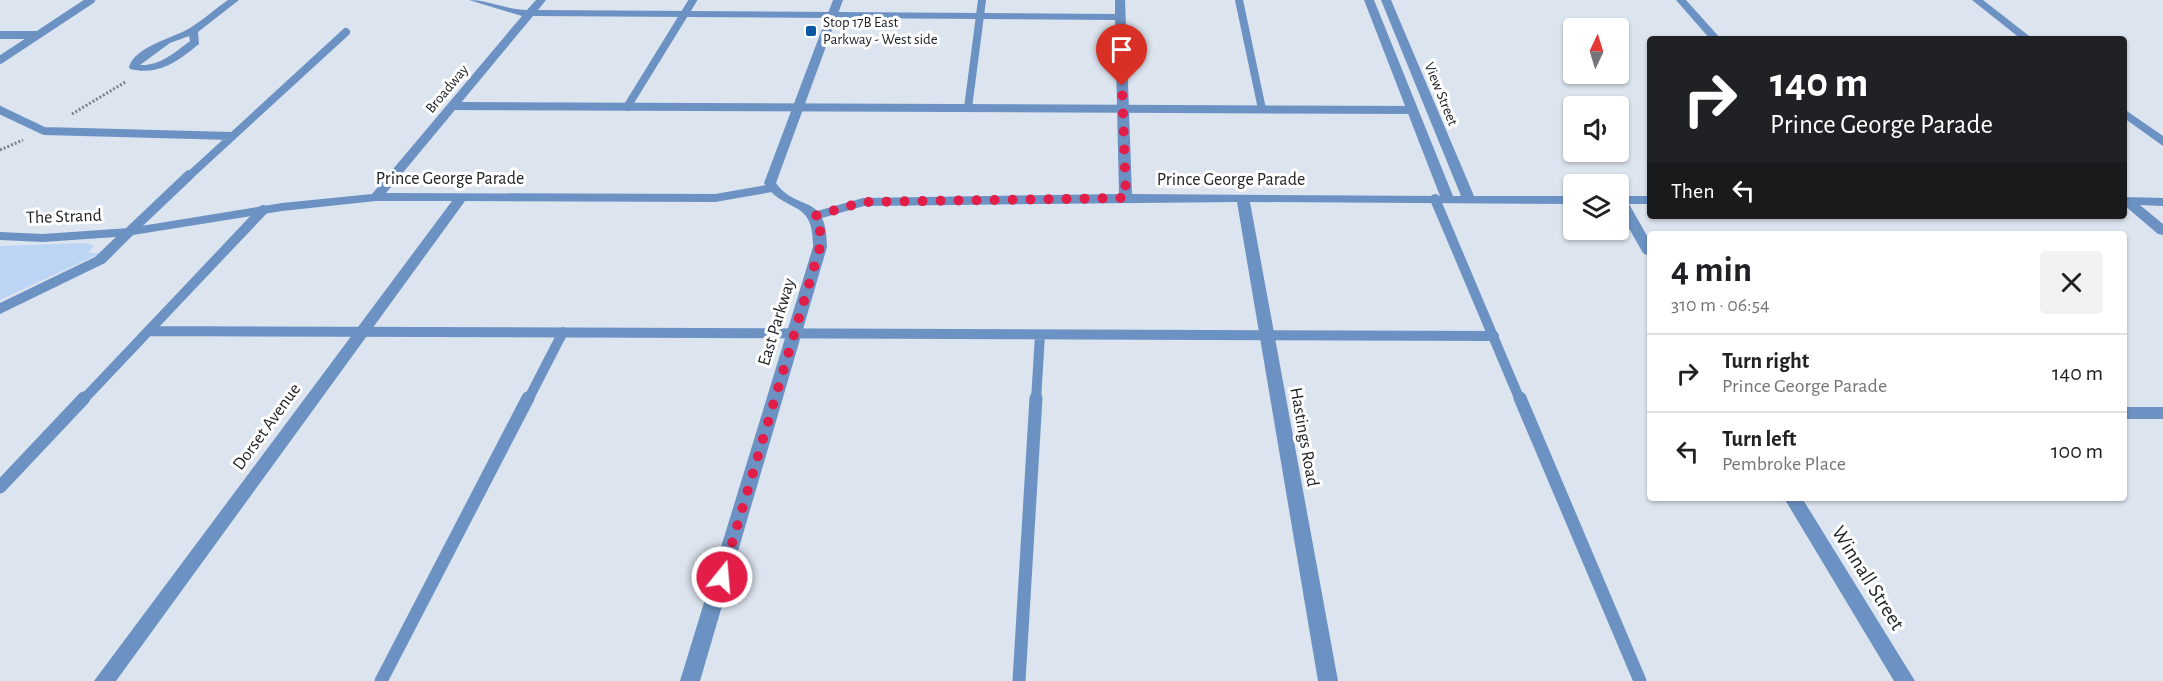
<!DOCTYPE html>
<meta charset="utf-8">
<style>
body{margin:0;font-family:"Alegreya Sans",sans-serif;background:#f2f2f2;color:#202124;height:100vh;display:flex;flex-direction:column;font-size:22px;white-space:nowrap}
*{box-sizing:border-box;margin:0}
p{font-size:20px;color:#757577}
.icon{flex:none;width:33px;height:33px;fill:none;stroke:currentColor;stroke-width:2;stroke-linecap:round;stroke-linejoin:round}
.map{position:relative;flex:1;overflow:hidden}
.panel{position:absolute;left:1647px;top:231px;width:480px;height:270px;display:flex;flex-direction:column;background:#fff;border-radius:6px;box-shadow:0 2px 4px #0004}
.panel>*{flex:none}
.top-card{position:absolute;left:1647px;top:36px;width:480px;height:183px;border-radius:6px;box-shadow:0 2px 4px #0004;background:#202124;color:#fff;overflow:hidden}
.needle{width:39px;rotate:4deg}
.tools{position:absolute;left:1563px;top:18px;display:grid;gap:12px}
.tools a{display:grid;place-items:center;width:66px;height:66px;border-radius:6px;background:#fff;box-shadow:0 2px 4px #0004;font-size:30px}
.pin{position:absolute;display:grid;place-items:center;width:51px;height:51px;color:#fff;margin:-62px -26px;border-radius:50% 50% 50% 0;rotate:-45deg;box-shadow:0 0 6px #0007}
.pin .icon{rotate:45deg}
.me{position:absolute;width:66px;margin:-33px;rotate:17deg;stroke-linejoin:round;filter:drop-shadow(0 0 4px #0008)}
.turn{display:flex;align-items:center;gap:21px;height:126px;padding:0 24px;font-size:27px}
.turn .icon{width:78px;height:78px;stroke-width:2.5}
.turn b{display:block;font-size:42px;line-height:51px}
.then{display:flex;align-items:center;height:57px;padding:0 24px;background:#0003;gap:12px;font-size:22px}
.round{display:grid;place-items:center;flex:none;width:63px;height:63px;border-radius:6px;background:#f2f2f2}
.head{display:flex;align-items:center;justify-content:space-between;height:102px;padding:0 24px}
h1{font-size:36px;font-weight:700;line-height:45px}
ul{padding:0;list-style:none}
li{display:flex;align-items:center;gap:18px;height:78px;padding:0 24px;border-top:2px solid #e0e0e0}
li div{flex:1}
li b{display:block;font-size:22px}
li em{font-style:normal}
.map>svg:first-child{display:block}
.green{fill:#bdd5f4}
.lines{fill:none;stroke-linecap:round;stroke-linejoin:round}
.path{stroke:#7e838b;stroke-width:3;stroke-dasharray:2 2;stroke-linecap:butt}
.service-far2{stroke:#6c92c3;stroke-width:8}
.service-far1{stroke:#6c92c3;stroke-width:10}
.service{stroke:#6c92c3;stroke-width:13}
.minor{fill:#6c92c3;fill-rule:evenodd}
.tertiary{fill:#6c92c3;fill-rule:evenodd}
.route{stroke:#e11d48;stroke-width:10;stroke-dasharray:0 18}
.poi-dot{fill:#0b57a6;stroke:#fff;stroke-width:2}
.labels{text-anchor:middle;dominant-baseline:central;stroke-width:6;stroke-linejoin:round;paint-order:stroke}
.far-poi-label{font-size:15px;fill:#212428;stroke:#fff;text-anchor:start}
.far-street-label{font-size:15px;fill:#212428;stroke:#fff}
.street-label{font-size:18px;fill:#212428;stroke:#fff}
.near-street-label{font-size:21px;fill:#212428;stroke:#fff}
</style>
<div class="map">
<svg width="2163" height="681" viewBox="0 0 2163 681">
<rect width="100%" height="100%" fill="#dce4ef"/>
<path class="green" d="M 86,243 L 94,246 L 88,253 L 101,253 L 0,300 L 0,246 Z"/>
<g class="lines">
<path class="path" d="M 72,114 L 127,81
M 0,150 L 23,140"/>
<path class="service-far2" d="M 1239,0 L 1262,109
M 0,35 L 37,35
M 0,60 L 91,0
M 452,106 L 1413,110
M 627,107 L 693,0
M 968,108 L 982,0
M 0,110 L 44,131 L 231,136
M 188,177 L 346,32"/>
<path class="service-far1" d="M 1435,199 L 1520,400
M 129,232 L 189,175
M 148,331 L 1494,336
M 83,400 L 263,210
M 528,400 L 563,332
M 1036,400 L 1040,335"/>
<path class="service" d="M 1520,398 L 1640,681
M 0,487 L 84,398
M 381,681 L 528,398
M 1019,681 L 1036,398"/>
<path class="minor" d="M 228,0 L 239,0 L 198,32 L 199,44 C 178,61 159,76 130,69 L 129,67 C 135,46 174,38 190,28 C 203,20 215,9 228,0 ZM 189,36 L 190,41 C 174,53 160,66 140,65 L 170,43 Z
M 469,0 C 489,0 507,10 527,10 L 536,0 L 546,0 L 538,10 L 1115,14 L 1115,0 L 1125,0 L 1132,194 L 1440,196 L 1364,0 L 1374,0 L 1453,196 L 1461,196 L 1381,0 L 1391,0 L 1474,196 L 1574,196 L 1574,204 L 1250,202 L 1338,681 L 1318,681 L 1237,202 L 864,206 L 815,220 L 808,216 L 810,213 L 863,198 L 1119,194 L 1115,20 L 533,16 L 386,193 L 715,194 L 772,184 L 778,188 L 772,192 L 715,202 L 465,201 L 116,681 L 94,681 L 452,201 L 376,201 L 282,211 L 133,235 L 105,263 L 0,314 L 0,303 L 95,257 L 116,237 L 43,242 L 0,240 L 0,232 L 43,234 L 129,228 L 282,203 L 372,194 L 522,16 Z
M 1676,0 L 1686,0 L 1721,39 L 1710,39 Z
M 1972,0 L 1983,0 L 2033,39 L 2021,39 Z
M 2124,109 L 2163,136 L 2163,146 L 2124,118 Z
M 1618,196 L 1650,196 L 1650,204 L 1629,204 L 1650,241 L 1650,257 L 1643,253 L 1618,209 Z
M 2124,197 L 2163,198 L 2163,206 L 2140,205 L 2163,224 L 2163,235 L 2158,234 L 2124,205 Z
M 2124,407 L 2163,407 L 2163,419 L 2124,419 Z
M 1784,498 L 1802,498 L 1915,681 L 1894,681 Z"/>
<path class="tertiary" d="M 833,0 L 843,0 L 776,183 C 797,213 827,191 827,247 L 700,681 L 680,681 L 813,247 C 814,197 785,215 764,183 Z"/>
</g>
<g class="lines">
<path class="route" d="M 722,577 L 820,247 L 820,226 L 815,216 L 863,202 L 1126,198 L 1122,86"/>
</g>
<rect class="poi-dot" x="805" y="25" width="12" height="12" rx="3"/>
<g class="labels">
<g class="far-poi-label">
<text x="823" y="22">Stop 17B East<tspan x="823" dy="17">Parkway - West side</tspan></text>
</g>
<g class="far-street-label">
<text transform="translate(447 89) rotate(-50)">Broadway</text>
<text transform="translate(1441 94) rotate(68)">View Street</text>
</g>
<g class="street-label">
<text x="450" y="179">Prince George Parade</text>
<text x="1231" y="180">Prince George Parade</text>
<text transform="translate(64 217) rotate(-2)">The Strand</text>
<text transform="translate(777 322) rotate(-73)">East Parkway</text>
<text transform="translate(267 427) rotate(-54)">Dorset Avenue</text>
<text transform="translate(1304 437) rotate(80)">Hastings Road</text>
</g>
<g class="near-street-label">
<text transform="translate(1868 578) rotate(58)">Winnall Street</text>
</g>
</g>
</svg>
<div class="tools">
<a><svg class="needle" viewBox="-14 -14 28 28"><path d="M0-13l5 13h-10z" fill="#e53935"/><path d="M0 13l5-13h-10z" fill="#757577"/></svg></a>
<a><svg class="icon" aria-label="sound" viewBox="0 0 24 24"><path d="M4 9h4l5-4v14l-5-4H4zM17 9q2 3 0 6"/></svg></a>
<a><svg class="icon" aria-label="layers" viewBox="0 0 24 24"><path d="M12 4l9 5-9 5-9-5zM3 14l9 5 9-5"/></svg></a>
</div>
<div class="pin" style="left:1122px;top:86px;background:#d93025"><svg class="icon" aria-label="arrive" viewBox="0 0 24 24"><path d="M6 21V4h12l-3 4 3 4H6"/></svg></div>
<svg class="me" style="left:722px;top:577px" viewBox="-20 -20 40 40"><circle r="17" fill="#e11d48" stroke="#fff" stroke-width="3"/><path d="M0-11L8 9 0 5-8 9z" fill="#fff"/></svg>
<div class="top-card">
<div class="turn"><svg class="icon" aria-label="right" viewBox="0 0 24 24"><path d="M7 20v-9h11M14 6l5 5-5 5"/></svg><div><b>140 m</b>Prince George Parade</div></div>
<div class="then">Then<svg class="icon" aria-label="left" viewBox="0 0 24 24"><path d="M17 20v-9H6M10 6l-5 5 5 5"/></svg></div>
</div>
<section class="panel">
<div class="head"><div><h1>4 min</h1><p>310 m · 06:54</p></div><a class="round"><svg class="icon" aria-label="close" viewBox="0 0 24 24"><path d="M6 6l12 12M18 6L6 18"/></svg></a></div>
<ul>
<li><svg class="icon" aria-label="right" viewBox="0 0 24 24"><path d="M7 20v-9h11M14 6l5 5-5 5"/></svg><div><b>Turn right</b><p>Prince George Parade</p></div><em>140 m</em></li>
<li><svg class="icon" aria-label="left" viewBox="0 0 24 24"><path d="M17 20v-9H6M10 6l-5 5 5 5"/></svg><div><b>Turn left</b><p>Pembroke Place</p></div><em>100 m</em></li>
</ul>
</section>
</div>
